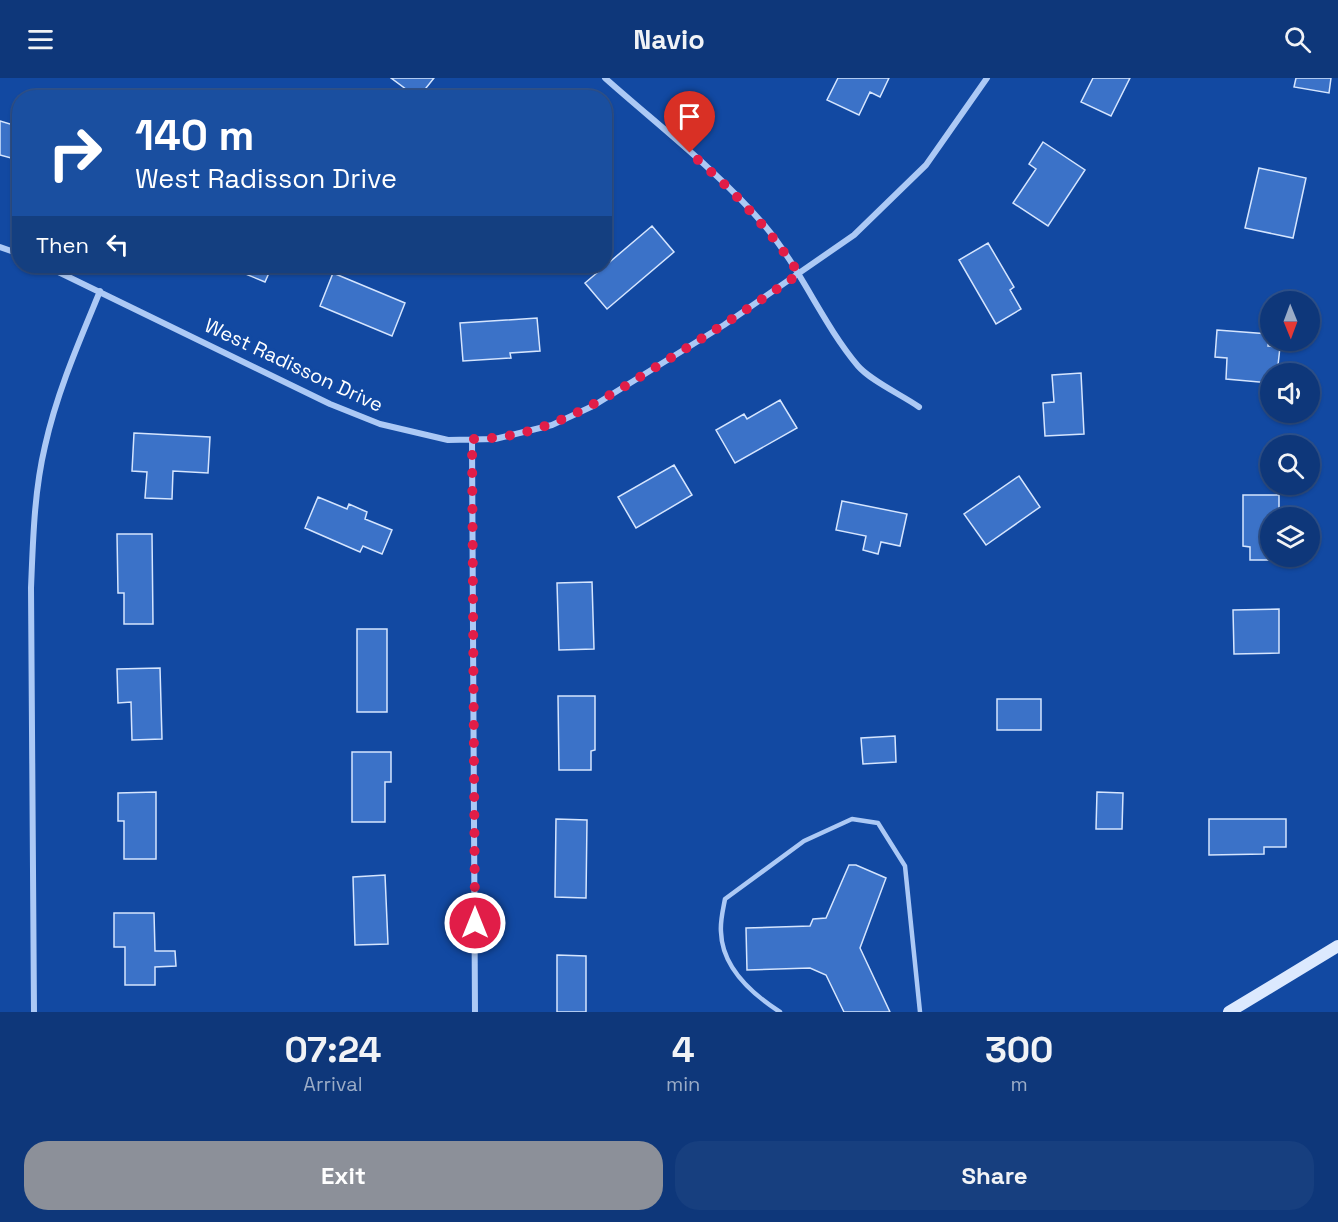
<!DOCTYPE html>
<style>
body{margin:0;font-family:"Space Grotesk",sans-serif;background:#173f7f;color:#f1f3f6;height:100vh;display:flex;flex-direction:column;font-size:22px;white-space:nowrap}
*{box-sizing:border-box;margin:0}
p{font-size:20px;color:#9bacc7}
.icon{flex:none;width:33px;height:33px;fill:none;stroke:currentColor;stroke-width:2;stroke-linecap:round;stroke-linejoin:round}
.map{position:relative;height:934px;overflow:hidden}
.panel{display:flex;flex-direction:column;background:#0e377a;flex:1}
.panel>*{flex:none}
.top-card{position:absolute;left:12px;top:12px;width:600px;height:183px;border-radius:24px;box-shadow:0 2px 4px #0004,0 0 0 2px #2e518b;background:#1a4fa0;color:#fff;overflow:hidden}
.needle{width:39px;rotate:179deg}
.controls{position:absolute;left:1260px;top:213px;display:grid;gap:12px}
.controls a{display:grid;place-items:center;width:60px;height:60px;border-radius:50%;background:#0e377a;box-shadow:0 2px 4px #0004,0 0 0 2px #2e518b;font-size:30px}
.pin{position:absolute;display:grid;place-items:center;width:51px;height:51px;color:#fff;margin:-62px -26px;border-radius:50% 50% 50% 0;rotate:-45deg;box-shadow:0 0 6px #0007}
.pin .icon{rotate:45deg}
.me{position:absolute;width:66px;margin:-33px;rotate:0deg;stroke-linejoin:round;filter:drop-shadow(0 0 4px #0008)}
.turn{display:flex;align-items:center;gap:21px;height:126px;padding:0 24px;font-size:27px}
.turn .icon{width:78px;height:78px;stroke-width:2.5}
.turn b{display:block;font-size:42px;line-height:51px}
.then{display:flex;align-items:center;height:57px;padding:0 24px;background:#0003;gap:12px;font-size:22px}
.eta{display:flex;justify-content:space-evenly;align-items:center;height:102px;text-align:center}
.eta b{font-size:36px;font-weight:700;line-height:42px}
.action{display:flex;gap:12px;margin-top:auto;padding:12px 24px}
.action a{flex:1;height:69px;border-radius:24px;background:#8c9099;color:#fff;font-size:24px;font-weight:700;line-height:69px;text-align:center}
.action a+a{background:#173f7f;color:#f1f3f6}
header{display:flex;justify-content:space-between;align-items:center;height:78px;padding:0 24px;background:#0e377a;font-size:27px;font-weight:700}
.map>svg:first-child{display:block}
.building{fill:#3b72c8;stroke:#d5e5fe;stroke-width:1.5}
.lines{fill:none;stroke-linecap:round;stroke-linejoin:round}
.lane{stroke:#acc9f5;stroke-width:4.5}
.street{stroke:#acc9f5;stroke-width:6}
.secondary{stroke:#dce9fe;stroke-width:12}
.route{stroke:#e11d48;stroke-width:10;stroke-dasharray:0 18}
.labels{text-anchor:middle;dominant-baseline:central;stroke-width:6;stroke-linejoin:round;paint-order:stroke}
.street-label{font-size:20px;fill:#fff;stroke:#1249a2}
</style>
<header><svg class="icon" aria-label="menu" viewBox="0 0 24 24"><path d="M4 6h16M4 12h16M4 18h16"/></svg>Navio<svg class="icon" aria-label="search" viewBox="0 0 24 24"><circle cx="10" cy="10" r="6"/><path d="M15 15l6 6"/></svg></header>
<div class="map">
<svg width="1338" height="934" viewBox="0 0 1338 934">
<rect width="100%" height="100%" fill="#1249a2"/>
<path class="building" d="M 391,0 L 434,0 L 418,20 Z
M 838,0 L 889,0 L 880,19 L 870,14 L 859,37 L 827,22 Z
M 1093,0 L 1130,0 L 1111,38 L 1081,24 Z
M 1296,0 L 1331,0 L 1329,15 L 1294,9 Z
M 0,43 L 20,49 L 20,92 L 13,90 L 15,81 L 0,77 Z
M 1043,64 L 1085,92 L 1048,148 L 1013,125 L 1036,91 L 1029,86 Z
M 1259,90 L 1306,100 L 1293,160 L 1245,150 Z
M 652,148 L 674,174 L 607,231 L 585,205 Z
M 988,165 L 1014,209 L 1010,212 L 1021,231 L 996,246 L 959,182 Z
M 226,188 L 272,188 L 265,204 Z
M 333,195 L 405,225 L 392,258 L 320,228 Z
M 537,240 L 540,273 L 510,275 L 511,280 L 463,283 L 460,245 Z
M 1217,252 L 1269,256 L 1268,268 L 1280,269 L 1277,296 L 1270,296 L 1270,305 L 1226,301 L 1227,280 L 1215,279 Z
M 1081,295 L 1084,356 L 1045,358 L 1043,325 L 1054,324 L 1052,297 Z
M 780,322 L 797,350 L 735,385 L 716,352 L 744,336 L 747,341 Z
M 134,355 L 210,359 L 208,395 L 173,393 L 172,421 L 145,420 L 147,394 L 132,393 Z
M 674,387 L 692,417 L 636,450 L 618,419 Z
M 1019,398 L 1040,429 L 986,467 L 964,436 Z
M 1243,417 L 1279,417 L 1279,440 L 1270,440 L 1270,478 L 1279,478 L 1279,482 L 1250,482 L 1250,469 L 1243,468 Z
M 318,419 L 347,431 L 349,426 L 367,434 L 365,441 L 392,452 L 382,476 L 363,468 L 360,474 L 305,450 Z
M 842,423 L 907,436 L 900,468 L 881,464 L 878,476 L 863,472 L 866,458 L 836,452 Z
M 117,456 L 152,456 L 153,546 L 124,546 L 124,515 L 118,515 Z
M 592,504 L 594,571 L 559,572 L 557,505 Z
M 1279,531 L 1279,575 L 1234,576 L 1233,532 Z
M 357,551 L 387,551 L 387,634 L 357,634 Z
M 160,590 L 162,661 L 132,662 L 131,624 L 118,625 L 117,591 Z
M 558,618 L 595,618 L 595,672 L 591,673 L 591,692 L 559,692 Z
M 997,621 L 1041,621 L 1041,652 L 997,652 Z
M 895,658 L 896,684 L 863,686 L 861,660 Z
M 352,674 L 391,674 L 391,704 L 385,704 L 385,744 L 352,744 Z
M 156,714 L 156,781 L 124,781 L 124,743 L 118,743 L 118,715 Z
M 1097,714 L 1123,715 L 1122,751 L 1096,751 Z
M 556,741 L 587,742 L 586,820 L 555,819 Z
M 1209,741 L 1286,741 L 1286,769 L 1264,769 L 1264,776 L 1209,777 Z
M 849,787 L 856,787 L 886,800 L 860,870 L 890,934 L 844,934 L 826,897 L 810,890 L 747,892 L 746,850 L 810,848 L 813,841 L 826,840 Z
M 385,797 L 388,866 L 355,867 L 353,799 Z
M 114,835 L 154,835 L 155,873 L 175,873 L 176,888 L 155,889 L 155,907 L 125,907 L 125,869 L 114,869 Z
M 557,877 L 586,878 L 586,934 L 557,934 Z"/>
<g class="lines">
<path class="lane" d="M 780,934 C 752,916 722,889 721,854 C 720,843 723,832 725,821 L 804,763 L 852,741 L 878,745 L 905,788 L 920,934"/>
<path class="street" d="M 605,0 C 659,48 718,93 765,148 C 801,191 822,245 858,288 C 871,303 902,317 919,329
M 0,169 L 20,176
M 46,188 L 330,326 L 380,346 L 448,362 L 495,361 L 552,347 L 593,328 L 724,247 L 854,157 L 926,87 L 987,0
M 472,361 L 475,934
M 34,934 L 31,510 C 33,463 34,414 45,368 C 57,314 79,264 100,213"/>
<path class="secondary" d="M 1229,934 L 1338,868"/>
</g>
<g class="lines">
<path class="route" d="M 475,845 L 472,361 C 544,361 601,323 661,286 C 708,257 754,227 799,196 C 769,150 732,111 690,75"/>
</g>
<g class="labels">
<g class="street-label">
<text transform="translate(294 287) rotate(25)">West Radisson Drive</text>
</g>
</g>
</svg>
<div class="controls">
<a><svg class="needle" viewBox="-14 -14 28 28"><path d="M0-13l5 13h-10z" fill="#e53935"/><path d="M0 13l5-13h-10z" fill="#9bacc7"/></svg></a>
<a><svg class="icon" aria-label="sound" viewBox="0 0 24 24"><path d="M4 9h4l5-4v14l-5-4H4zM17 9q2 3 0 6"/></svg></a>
<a><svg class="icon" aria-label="search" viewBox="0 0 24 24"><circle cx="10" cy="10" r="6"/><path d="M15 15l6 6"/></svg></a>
<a><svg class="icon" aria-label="layers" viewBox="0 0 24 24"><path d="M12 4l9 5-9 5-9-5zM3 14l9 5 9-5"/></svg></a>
</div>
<div class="pin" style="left:690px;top:75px;background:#d93025"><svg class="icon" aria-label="arrive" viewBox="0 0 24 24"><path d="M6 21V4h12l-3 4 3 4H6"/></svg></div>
<svg class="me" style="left:475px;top:845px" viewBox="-20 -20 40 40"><circle r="17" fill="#e11d48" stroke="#fff" stroke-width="3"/><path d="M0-11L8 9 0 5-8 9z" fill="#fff"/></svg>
<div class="top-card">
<div class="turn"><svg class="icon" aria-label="right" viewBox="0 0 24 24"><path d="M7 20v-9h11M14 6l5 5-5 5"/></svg><div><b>140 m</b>West Radisson Drive</div></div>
<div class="then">Then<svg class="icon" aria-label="left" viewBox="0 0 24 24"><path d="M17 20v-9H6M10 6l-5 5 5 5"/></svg></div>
</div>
</div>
<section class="panel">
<div class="eta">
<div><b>07:24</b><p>Arrival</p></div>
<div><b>4</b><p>min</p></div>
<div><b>300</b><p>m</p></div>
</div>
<div class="action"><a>Exit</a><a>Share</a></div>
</section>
